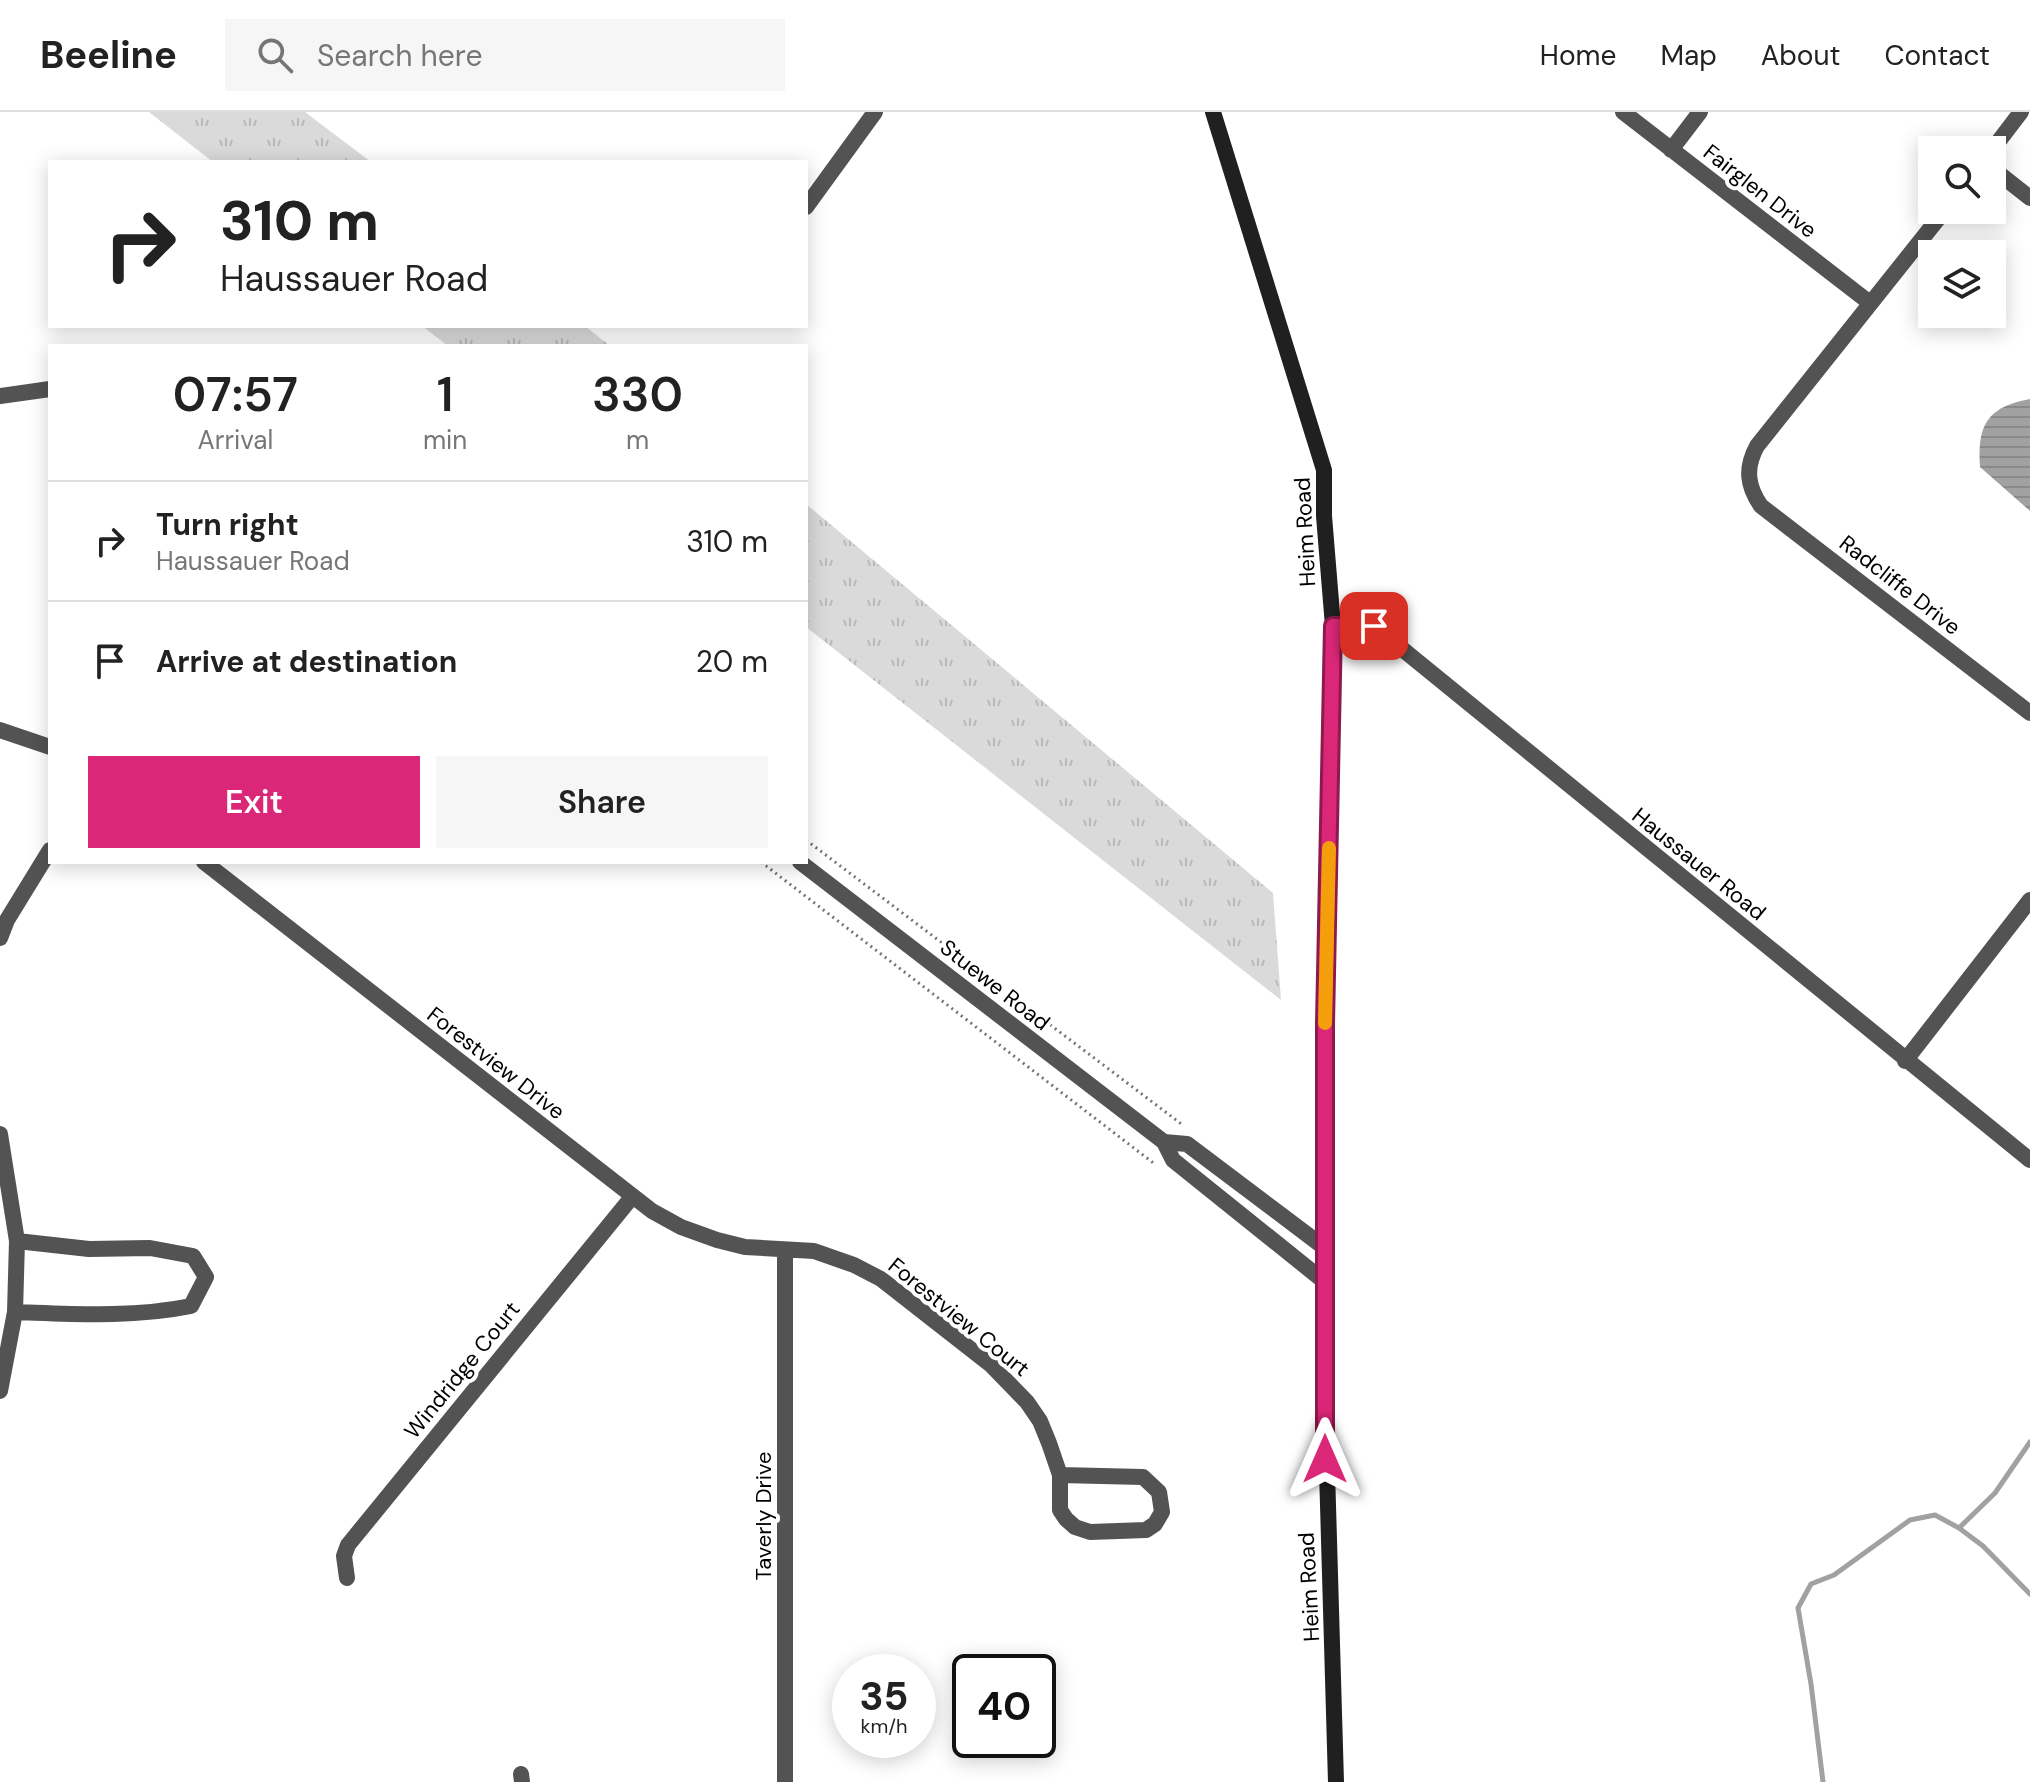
<!DOCTYPE html>
<style>
body{margin:0;font-family:"DM Sans",sans-serif;background:#f6f6f6;color:#222;height:100vh;display:flex;flex-direction:column;font-size:30px;white-space:nowrap}
*{box-sizing:border-box;margin:0}
p{font-size:26px;color:#767676}
.icon{flex:none;width:44px;height:44px;fill:none;stroke:currentColor;stroke-width:2;stroke-linecap:round;stroke-linejoin:round}
.map{position:relative;flex:1;overflow:hidden}
.sheet{position:absolute;left:48px;top:232px;width:760px;height:520px;display:flex;flex-direction:column;background:#fff;border-radius:0px;box-shadow:0 4px 20px #0003}
.sheet>*{flex:none}
.banner{position:absolute;left:48px;top:48px;width:760px;height:168px;border-radius:0px;box-shadow:0 4px 20px #0003;background:#fff;color:#222;overflow:hidden}
.buttons{position:absolute;left:1918px;top:24px;display:grid;gap:16px}
.buttons a{display:grid;place-items:center;width:88px;height:88px;border-radius:0px;background:#fff;box-shadow:0 4px 20px #0003;font-size:40px}
.speed{position:absolute;left:832px;top:1542px;display:flex;gap:16px;font-size:40px;font-weight:700;text-align:center}
.speed>*{display:grid;place-content:center;width:104px;height:104px;border-radius:50%;background:#fff;box-shadow:0 4px 20px #0003;line-height:1}
.speed small{font-size:20px;font-weight:400}
.speed .limit{border:4px solid #111;border-radius:12px;background:#fff;color:#111}
.pin{position:absolute;display:grid;place-items:center;width:68px;height:68px;color:#fff;margin:-34px;border-radius:16px;box-shadow:0 4px 12px #0006}
.me{position:absolute;width:88px;margin:-44px;rotate:0deg;stroke-linejoin:round;filter:drop-shadow(0 0 6px #0008)}
.turn{display:flex;align-items:center;gap:28px;height:168px;padding:0 40px;font-size:36px}
.turn .icon{width:104px;height:104px;stroke-width:2.5}
.turn b{display:block;font-size:56px;line-height:68px}
.eta{display:flex;justify-content:space-evenly;align-items:center;height:136px;text-align:center}
.eta b{font-size:48px;font-weight:600;line-height:56px}
.action{display:flex;gap:16px;margin-top:auto;padding:16px 40px}
.action a{flex:1;height:92px;border-radius:0px;background:#db2777;color:#fff;font-size:32px;font-weight:600;line-height:92px;text-align:center}
.action a+a{background:#f6f6f6;color:#222}
ul{padding:0;list-style:none}
li{display:flex;align-items:center;gap:24px;height:120px;padding:0 40px;border-top:2px solid #e0e0e0}
li div{flex:1}
li b{display:block;font-size:30px}
li em{font-style:normal}
header{display:flex;align-items:center;gap:48px;box-sizing:border-box;height:112px;padding:0 40px;background:#fff;border-bottom:2px solid #e0e0e0}
header strong{font-size:38px}
nav{display:flex;gap:44px;margin-inline-start:auto;font-size:28px}
.search{width:560px;height:72px;background:#f6f6f6;display:flex;align-items:center;gap:20px;box-sizing:border-box;padding:0 28px;border-radius:0px;color:#767676;font-size:30px}
.map>svg:first-child{display:block}
.grass{fill:url(#grass-tufts)}
.water{fill:url(#water-rules)}
.lines{fill:none;stroke-linecap:round;stroke-linejoin:round}
.stream{stroke:#a1a1a1;stroke-width:5}
.path{stroke:#757575;stroke-width:3;stroke-dasharray:2 4;stroke-linecap:butt}
.street{stroke:#535353;stroke-width:16}
.secondary{stroke:#202020;stroke-width:16}
.route-casing{stroke:#8e194d;stroke-width:20}
.route{stroke:#db2777;stroke-width:14}
.slow{stroke:#f59e0b;stroke-width:14}
.labels{text-anchor:middle;dominant-baseline:central;stroke-width:8;stroke-linejoin:round;paint-order:stroke}
.street-label{font-size:22px;fill:#000;stroke:#fff}
</style>
<header>
<strong>Beeline</strong>
<div class="search"><svg class="icon" aria-label="search" viewBox="0 0 24 24"><circle cx="10" cy="10" r="6"/><path d="M15 15l6 6"/></svg>Search here</div>
<nav><a>Home</a><a>Map</a><a>About</a><a>Contact</a></nav>
</header>
<div class="map">
<svg width="2030" height="1670" viewBox="0 0 2030 1670">
<defs>
<pattern id="grass-tufts" width="24" height="20" patternUnits="userSpaceOnUse" patternTransform="scale(2)"><rect width="24" height="20" fill="#dadada"/><path d="M3 7l-1-3M5 7V3M7 7l1-3M15 17l-1-3M17 17v-4M19 17l1-3" fill="none" stroke="#b9b9b9"/></pattern>
<pattern id="water-rules" width="6" height="5" patternUnits="userSpaceOnUse" patternTransform="scale(2)"><rect width="6" height="5" fill="#a1a1a1"/><path d="M0 2.5h6" fill="none" stroke="#898989"/></pattern>
</defs>
<rect width="100%" height="100%" fill="#fff"/>
<path class="grass" d="M 149,0 L 305,0 L 371,50 L 213,50 Z
M 422,214 L 585,214 L 610,234 L 448,234 Z
M 806,392 L 1273,781 L 1281,888 L 806,515 Z"/>
<path class="water" d="M 2030,287 L 2030,399 L 1980,355 C 1977,313 1987,295 2030,287 Z"/>
<g class="lines">
<path class="stream" d="M 1959,1416 L 1995,1381 L 2030,1330
M 1823,1670 L 1811,1572 L 1798,1496 L 1811,1472 L 1834,1463 L 1910,1408 L 1935,1403 L 1959,1416 L 1983,1434 L 2030,1482"/>
<path class="path" d="M 806,728 L 1184,1014
M 761,750 L 1156,1053"/>
<path class="street" d="M 1623,0 L 1870,191
M 1671,38 L 1700,0
M 1992,38 L 2021,0
M 1992,56 L 2030,86
M 806,95 L 875,0
M 1945,98 L 1757,334 C 1745,356 1747,374 1761,394 L 2030,601
M 0,284 L 50,277
M 1333,514 L 1374,514 L 2030,1048
M 0,618 L 50,635
M 204,750 L 652,1099 L 681,1115 L 717,1128 L 745,1135 L 814,1139 L 854,1153 L 881,1167 L 991,1253 L 1027,1290 L 1040,1309 L 1049,1331 L 1060,1363 L 1060,1398 L 1066,1407 L 1075,1415 L 1090,1420 L 1146,1418 L 1155,1412 L 1162,1400 L 1159,1380 L 1143,1365 L 1060,1363
M 800,750 L 1164,1030 L 1173,1048 L 1325,1170
M 0,826 L 7,808 L 50,738
M 1905,949 L 2030,788
M 0,1022 L 17,1129 L 15,1200 L 0,1279
M 1164,1030 L 1187,1032 L 1325,1136
M 785,1138 L 785,1670
M 15,1200 C 74,1202 132,1206 191,1194 L 206,1165 L 193,1144 L 150,1136 L 89,1137 L 17,1129
M 347,1466 L 344,1444 L 348,1433 L 632,1085
M 521,1662 L 522,1670"/>
<path class="secondary" d="M 1213,0 L 1324,358 L 1324,404 L 1333,514 L 1325,912 L 1324,1255 L 1336,1670"/>
</g>
<g class="lines">
<defs>
<path id="route" d="M 1325,1347 L 1325,912 L 1333,514 L 1374,514"/>
</defs>
<use href="#route" class="route-casing"/>
<use href="#route" class="route"/>
<path class="slow" d="M 1325,911 L 1329,736"/>
</g>
<g class="labels">
<g class="street-label">
<text transform="translate(1760 79) rotate(38)">Fairglen Drive</text>
<text transform="translate(1305 420) rotate(-93)">Heim Road</text>
<text transform="translate(1900 473) rotate(38)">Radcliffe Drive</text>
<text transform="translate(1699 752) rotate(39)">Haussauer Road</text>
<text transform="translate(995 873) rotate(38)">Stuewe Road</text>
<text transform="translate(496 951) rotate(38)">Forestview Drive</text>
<text transform="translate(959 1205) rotate(39)">Forestview Court</text>
<text transform="translate(462 1258) rotate(-51)">Windridge Court</text>
<text transform="translate(763 1404) rotate(-90)">Taverly Drive</text>
<text transform="translate(1309 1475) rotate(-93)">Heim Road</text>
</g>
</g>
</svg>
<div class="buttons">
<a><svg class="icon" aria-label="search" viewBox="0 0 24 24"><circle cx="10" cy="10" r="6"/><path d="M15 15l6 6"/></svg></a>
<a><svg class="icon" aria-label="layers" viewBox="0 0 24 24"><path d="M12 4l9 5-9 5-9-5zM3 14l9 5 9-5"/></svg></a>
</div>
<div class="speed"><div>35<small>km/h</small></div><div class="limit">40</div></div>
<div class="pin" style="left:1374px;top:514px;background:#d93025"><svg class="icon" aria-label="arrive" viewBox="0 0 24 24"><path d="M6 21V4h12l-3 4 3 4H6"/></svg></div>
<svg class="me" style="left:1325px;top:1347px" viewBox="-20 -20 40 40"><path d="M0-17L14 15 0 8-14 15z" fill="#db2777" stroke="#fff" stroke-width="4"/></svg>
<div class="banner">
<div class="turn"><svg class="icon" aria-label="right" viewBox="0 0 24 24"><path d="M7 20v-9h11M14 6l5 5-5 5"/></svg><div><b>310 m</b>Haussauer Road</div></div>
</div>
<section class="sheet">
<div class="eta">
<div><b>07:57</b><p>Arrival</p></div>
<div><b>1</b><p>min</p></div>
<div><b>330</b><p>m</p></div>
</div>
<ul>
<li><svg class="icon" aria-label="right" viewBox="0 0 24 24"><path d="M7 20v-9h11M14 6l5 5-5 5"/></svg><div><b>Turn right</b><p>Haussauer Road</p></div><em>310 m</em></li>
<li><svg class="icon" aria-label="arrive" viewBox="0 0 24 24"><path d="M6 21V4h12l-3 4 3 4H6"/></svg><div><b>Arrive at destination</b></div><em>20 m</em></li>
</ul>
<div class="action"><a>Exit</a><a>Share</a></div>
</section>
</div>
